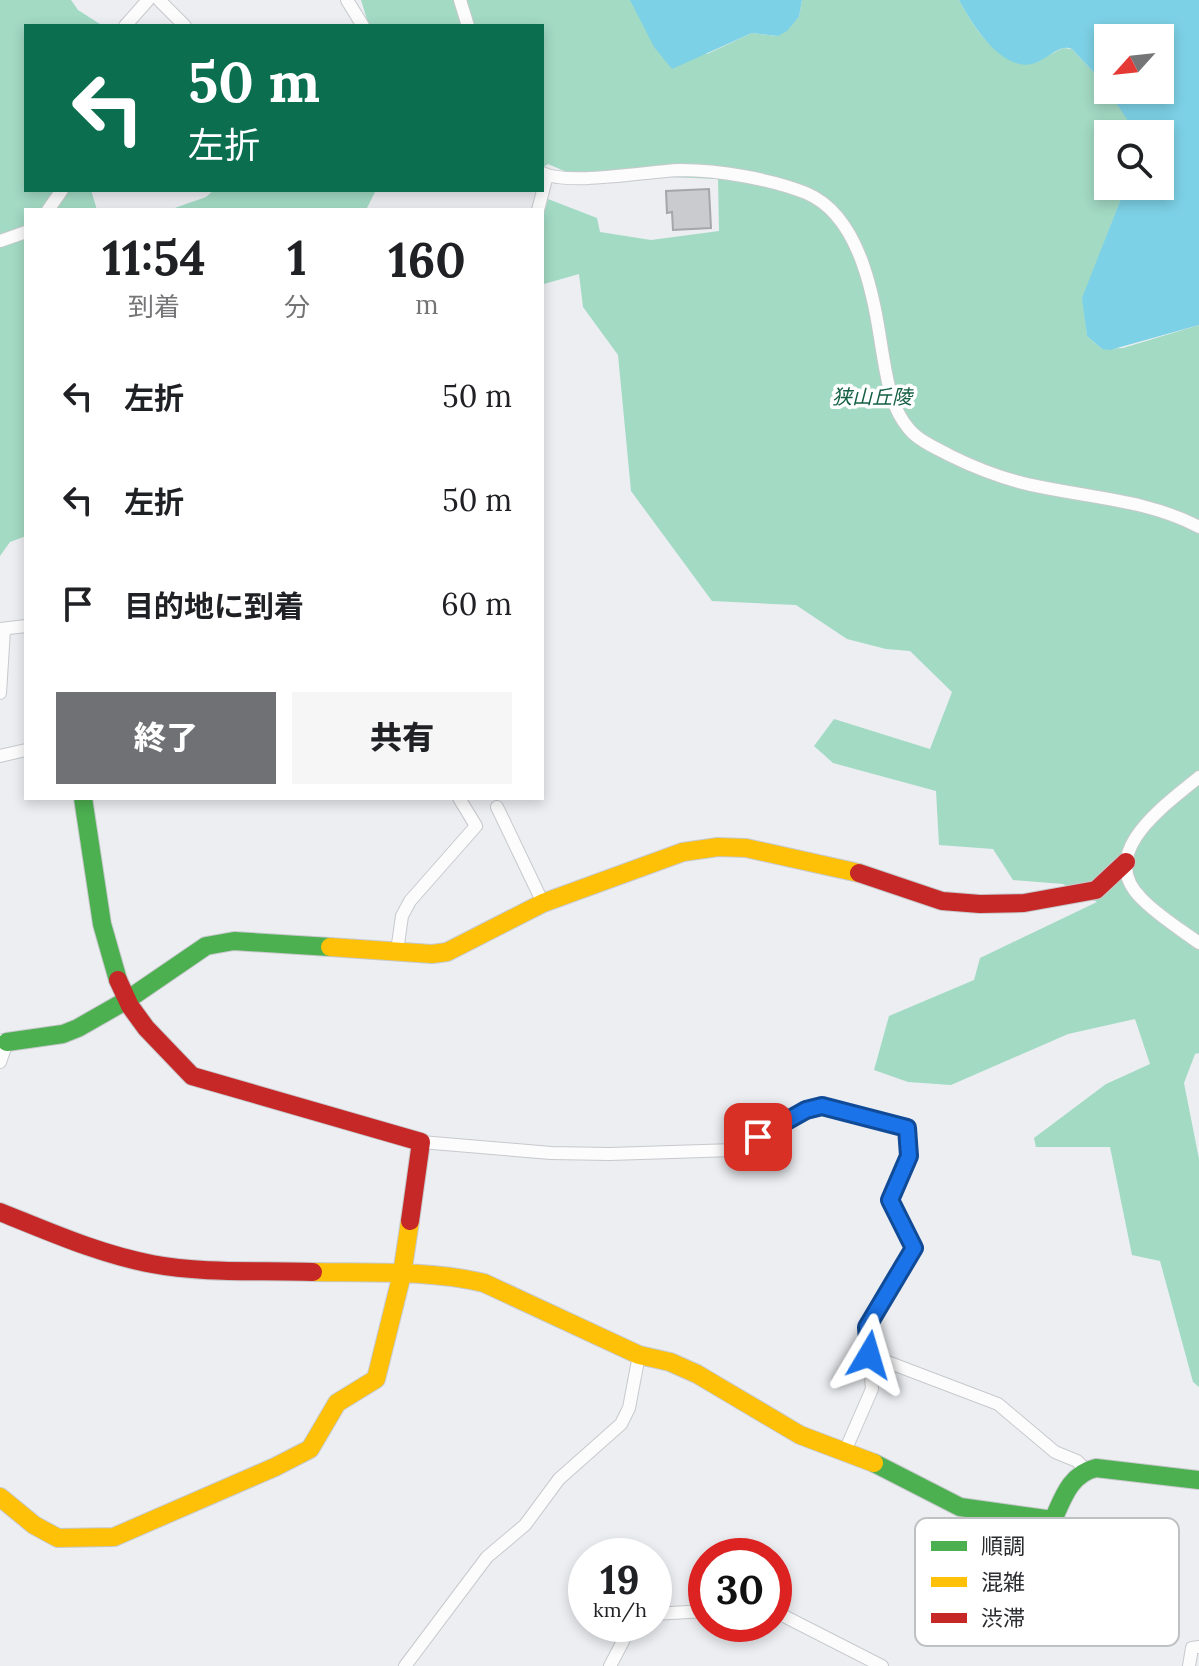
<!DOCTYPE html>
<html lang="ja">
<meta charset="utf-8">
<style>
body{margin:0;font-family:Lora,"Noto Sans JP",serif;background:#f6f6f6;color:#202124;height:100vh;display:flex;flex-direction:column;font-size:30px;white-space:nowrap}
*{box-sizing:border-box;margin:0}
p{font-size:26px;color:#757577}
.icon{flex:none;width:44px;height:44px;fill:none;stroke:currentColor;stroke-width:2;stroke-linecap:round;stroke-linejoin:round}
.map{position:relative;flex:1;overflow:hidden}
.panel{position:absolute;left:24px;top:208px;width:520px;height:592px;display:flex;flex-direction:column;background:#fff;border-radius:0px;box-shadow:0 4px 12px #0003}
.panel>*{flex:none}
.guide{position:absolute;left:24px;top:24px;width:520px;height:168px;border-radius:0px;box-shadow:0 4px 12px #0003;background:#0b6e4f;color:#fff;overflow:hidden}
.needle{width:52px;rotate:243deg}
.controls{position:absolute;left:1094px;top:24px;display:grid;gap:16px}
.controls a{display:grid;place-items:center;width:80px;height:80px;border-radius:0px;background:#fff;box-shadow:0 4px 12px #0003;font-size:40px}
.speed{position:absolute;left:568px;top:1538px;display:flex;gap:16px;font-size:40px;font-weight:700;text-align:center}
.speed>*{display:grid;place-content:center;width:104px;height:104px;border-radius:50%;background:#fff;box-shadow:0 4px 12px #0003;line-height:1}
.speed small{font-size:20px;font-weight:400}
.speed .limit{border:12px solid #d22;background:#fff;color:#111}
.pin{position:absolute;display:grid;place-items:center;width:68px;height:68px;color:#fff;margin:-34px;border-radius:16px;box-shadow:0 4px 12px #0006}
.me{position:absolute;width:88px;margin:-44px;rotate:7deg;stroke-linejoin:round;filter:drop-shadow(0 0 6px #0008)}
.turn{display:flex;align-items:center;gap:28px;height:168px;padding:0 32px;font-size:36px}
.turn .icon{width:104px;height:104px;stroke-width:2.5}
.turn b{display:block;font-size:56px;line-height:68px}
.eta{display:flex;justify-content:space-evenly;align-items:center;height:136px;text-align:center}
.eta b{font-size:48px;font-weight:800;line-height:56px}
.cta{display:flex;gap:16px;margin-top:auto;padding:16px 32px}
.cta a{flex:1;height:92px;border-radius:0px;background:#6f7174;color:#fff;font-size:32px;font-weight:800;line-height:92px;text-align:center}
.cta a+a{background:#f6f6f6;color:#202124}
ul{padding:0;list-style:none}
li{display:flex;align-items:center;gap:24px;height:104px;padding:0 32px}
li div{flex:1}
li b{display:block;font-size:30px}
li em{font-style:normal}
.map>svg:first-child{display:block}
.forest{fill:#a3dac4}
.water{fill:#7dd1e6;fill-rule:evenodd}
.building{fill:#cacbce;stroke:#a4a6a9;stroke-width:2}
.lines{fill:none;stroke-linecap:round;stroke-linejoin:round}
.street-casing{stroke:#c7c9cc;stroke-width:14}
.fast-casing{stroke:#c7c9cc;stroke-width:20}
.slow-casing{stroke:#c7c9cc;stroke-width:20}
.jam-casing{stroke:#c7c9cc;stroke-width:20}
.street{stroke:#fcfcfd;stroke-width:12}
.fast{stroke:#4caf50;stroke-width:18}
.slow{stroke:#ffc107;stroke-width:18}
.jam{stroke:#c62828;stroke-width:18}
.route-casing{stroke:#114b97;stroke-width:20}
.route{stroke:#1a73e8;stroke-width:14}
.labels{text-anchor:middle;dominant-baseline:central;stroke-width:7;stroke-linejoin:round;paint-order:stroke}
.park-label{font-size:20px;font-style:italic;fill:#156044;stroke:#fff}
.key{fill:#fff;stroke:#bfc0c1;stroke-width:2}
.key-label{font-size:22px;fill:#2b2d30}
</style>
<div class="map">
<svg width="1199" height="1666" viewBox="0 0 1199 1666">
<rect width="100%" height="100%" fill="#eceef2"/>
<path class="forest" d="M 0,0 L 71,0 L 78,10 L 103,26 L 26,26 L 26,190 L 91,190 L 97,210 L 26,210 L 26,536 L 10,542 L 0,556 Z
M 361,0 L 630,0 L 707,54 L 752,33 L 777,36 L 786,31 L 799,17 L 802,0 L 959,0 C 980,37 989,52 1031,64 L 1063,48 L 1072,49 L 1099,78 L 1134,128 L 1137,134 L 1108,134 L 1108,186 L 1126,186 L 1083,298 L 1087,336 L 1102,349 L 1123,348 L 1199,325 L 1199,1053 L 1195,1054 L 1184,1083 L 1199,1159 L 1199,1387 L 1193,1382 L 1160,1261 L 1132,1255 L 1110,1147 L 1036,1147 L 1034,1138 L 1106,1084 L 1150,1064 L 1135,1019 L 1068,1034 L 951,1085 L 908,1082 L 874,1070 L 889,1016 L 974,980 L 980,958 L 1097,902 L 1063,884 L 1013,880 L 993,849 L 939,845 L 936,791 L 833,763 L 814,746 L 834,719 L 930,749 L 952,692 L 910,651 L 886,649 L 847,639 L 796,605 L 712,601 L 631,491 L 618,355 L 583,307 L 579,274 L 544,284 L 542,279 L 542,220 L 548,199 L 597,218 L 600,232 L 651,240 L 719,231 L 718,179 L 569,173 L 548,164 L 542,168 L 542,26 L 369,26 Z
M 214,190 L 376,190 L 366,210 L 169,210 L 206,197 Z"/>
<path class="water" d="M 630,0 L 802,0 L 799,17 L 787,31 L 778,36 L 752,33 L 672,69 L 654,47 Z
M 959,0 L 1199,0 L 1199,325 L 1110,350 L 1102,349 L 1087,336 L 1082,298 L 1126,186 L 1160,186 L 1160,134 L 1137,134 L 1099,78 L 1072,49 C 1059,43 1046,61 1032,64 C 1000,71 971,22 959,0 ZM 1108,38 L 1160,38 L 1160,90 L 1108,90 Z"/>
<path class="building" d="M 709,189 L 711,228 L 673,230 L 672,212 L 667,213 L 666,191 Z"/>
<g class="lines">
<defs>
<path id="street" d="M 159,0 L 185,26
M 347,0 L 363,26
M 460,0 L 468,26
M 125,26 L 148,0
M 542,173 C 570,186 647,171 681,170 C 718,170 771,179 806,193 C 861,216 874,298 882,350 C 887,378 890,407 909,429 C 919,441 936,448 949,455 C 979,470 1009,481 1041,487 C 1094,498 1150,501 1199,527
M 48,210 L 62,190
M 538,210 L 547,175
M 0,241 L 26,232
M 0,629 L 26,626
M 0,693 L 4,630
M 0,756 L 26,750
M 1199,777 C 1167,804 1095,852 1141,898 C 1157,915 1180,929 1199,943
M 497,807 L 543,903
M 397,951 L 402,916 L 410,901 L 476,826 L 459,798
M 0,1062 L 7,1042 L 3,1040
M 421,1142 L 551,1153 L 610,1154 L 734,1150 L 806,1110 L 822,1106 L 907,1128 L 909,1156 L 890,1200 L 914,1248 L 867,1327 L 872,1389 L 845,1451
M 869,1355 L 998,1404 L 1055,1452 L 1077,1461 L 1085,1469
M 774,1611 L 882,1666
M 654,1614 L 706,1611
M 405,1666 L 487,1557 L 525,1525 L 559,1479 L 621,1424 L 629,1408 L 639,1355
M 610,1666 L 632,1624
M 1189,1666 L 1192,1648 L 1199,1647"/>
<path id="fast" d="M 83,798 L 102,924 L 118,980
M 7,1042 L 63,1034 L 78,1028 L 127,1000 L 206,946 L 234,941 L 330,947
M 874,1463 L 960,1507 L 1053,1520 C 1063,1498 1070,1474 1096,1468 L 1199,1480"/>
<path id="slow" d="M 330,947 L 432,954 L 447,952 L 543,903 L 683,852 L 718,847 L 746,848 L 859,873
M 313,1272 C 370,1273 429,1270 484,1283 L 639,1355 L 670,1362 L 697,1374 L 800,1435 L 874,1463
M 0,1497 L 34,1525 L 58,1538 L 114,1537 L 275,1467 L 310,1449 L 337,1403 L 376,1379 L 402,1274 L 410,1221"/>
<path id="jam" d="M 859,873 L 942,901 L 980,904 L 1024,903 L 1096,890 L 1126,862
M 118,980 L 130,1006 L 146,1028 L 192,1076 L 421,1142 L 410,1221
M 0,1212 C 50,1232 99,1254 152,1264 C 204,1274 261,1270 313,1272"/>
</defs>
<use href="#street" class="street-casing"/>
<use href="#fast" class="fast-casing"/>
<use href="#slow" class="slow-casing"/>
<use href="#jam" class="jam-casing"/>
<use href="#street" class="street"/>
<use href="#fast" class="fast"/>
<use href="#slow" class="slow"/>
<use href="#jam" class="jam"/>
</g>
<g class="lines">
<defs>
<path id="route" d="M 758,1137 L 806,1110 L 822,1106 L 907,1128 L 909,1156 L 890,1200 L 914,1248 L 867,1327 L 869,1355"/>
</defs>
<use href="#route" class="route-casing"/>
<use href="#route" class="route"/>
</g>
<g class="labels">
<g class="park-label">
<text x="872" y="396">狭山丘陵</text>
</g>
</g>
<rect x="915" y="1518" width="264" height="128" rx="12" class="key"/>
<rect x="931" y="1541" width="36" height="10" fill="#4caf50"/>
<rect x="931" y="1577" width="36" height="10" fill="#ffc107"/>
<rect x="931" y="1613" width="36" height="10" fill="#c62828"/>
<g class="key-label">
<text x="981" y="1554">順調</text>
<text x="981" y="1590">混雑</text>
<text x="981" y="1626">渋滞</text>
</g>
</svg>
<div class="controls">
<a><svg class="needle" viewBox="-14 -14 28 28"><path d="M0-13l5 13h-10z" fill="#e53935"/><path d="M0 13l5-13h-10z" fill="#757577"/></svg></a>
<a><svg class="icon" aria-label="search" viewBox="0 0 24 24"><circle cx="10" cy="10" r="6"/><path d="M15 15l6 6"/></svg></a>
</div>
<div class="speed"><div>19<small>km/h</small></div><div class="limit">30</div></div>
<div class="pin" style="left:758px;top:1137px;background:#d93025"><svg class="icon" aria-label="arrive" viewBox="0 0 24 24"><path d="M6 21V4h12l-3 4 3 4H6"/></svg></div>
<svg class="me" style="left:869px;top:1355px" viewBox="-20 -20 40 40"><path d="M0-17L14 15 0 8-14 15z" fill="#1a73e8" stroke="#fff" stroke-width="4"/></svg>
<div class="guide">
<div class="turn"><svg class="icon" aria-label="left" viewBox="0 0 24 24"><path d="M17 20v-9H6M10 6l-5 5 5 5"/></svg><div><b>50 m</b>左折</div></div>
</div>
<section class="panel">
<div class="eta">
<div><b>11:54</b><p>到着</p></div>
<div><b>1</b><p>分</p></div>
<div><b>160</b><p>m</p></div>
</div>
<ul>
<li><svg class="icon" aria-label="left" viewBox="0 0 24 24"><path d="M17 20v-9H6M10 6l-5 5 5 5"/></svg><div><b>左折</b></div><em>50 m</em></li>
<li><svg class="icon" aria-label="left" viewBox="0 0 24 24"><path d="M17 20v-9H6M10 6l-5 5 5 5"/></svg><div><b>左折</b></div><em>50 m</em></li>
<li><svg class="icon" aria-label="arrive" viewBox="0 0 24 24"><path d="M6 21V4h12l-3 4 3 4H6"/></svg><div><b>目的地に到着</b></div><em>60 m</em></li>
</ul>
<div class="cta"><a>終了</a><a>共有</a></div>
</section>
</div>
